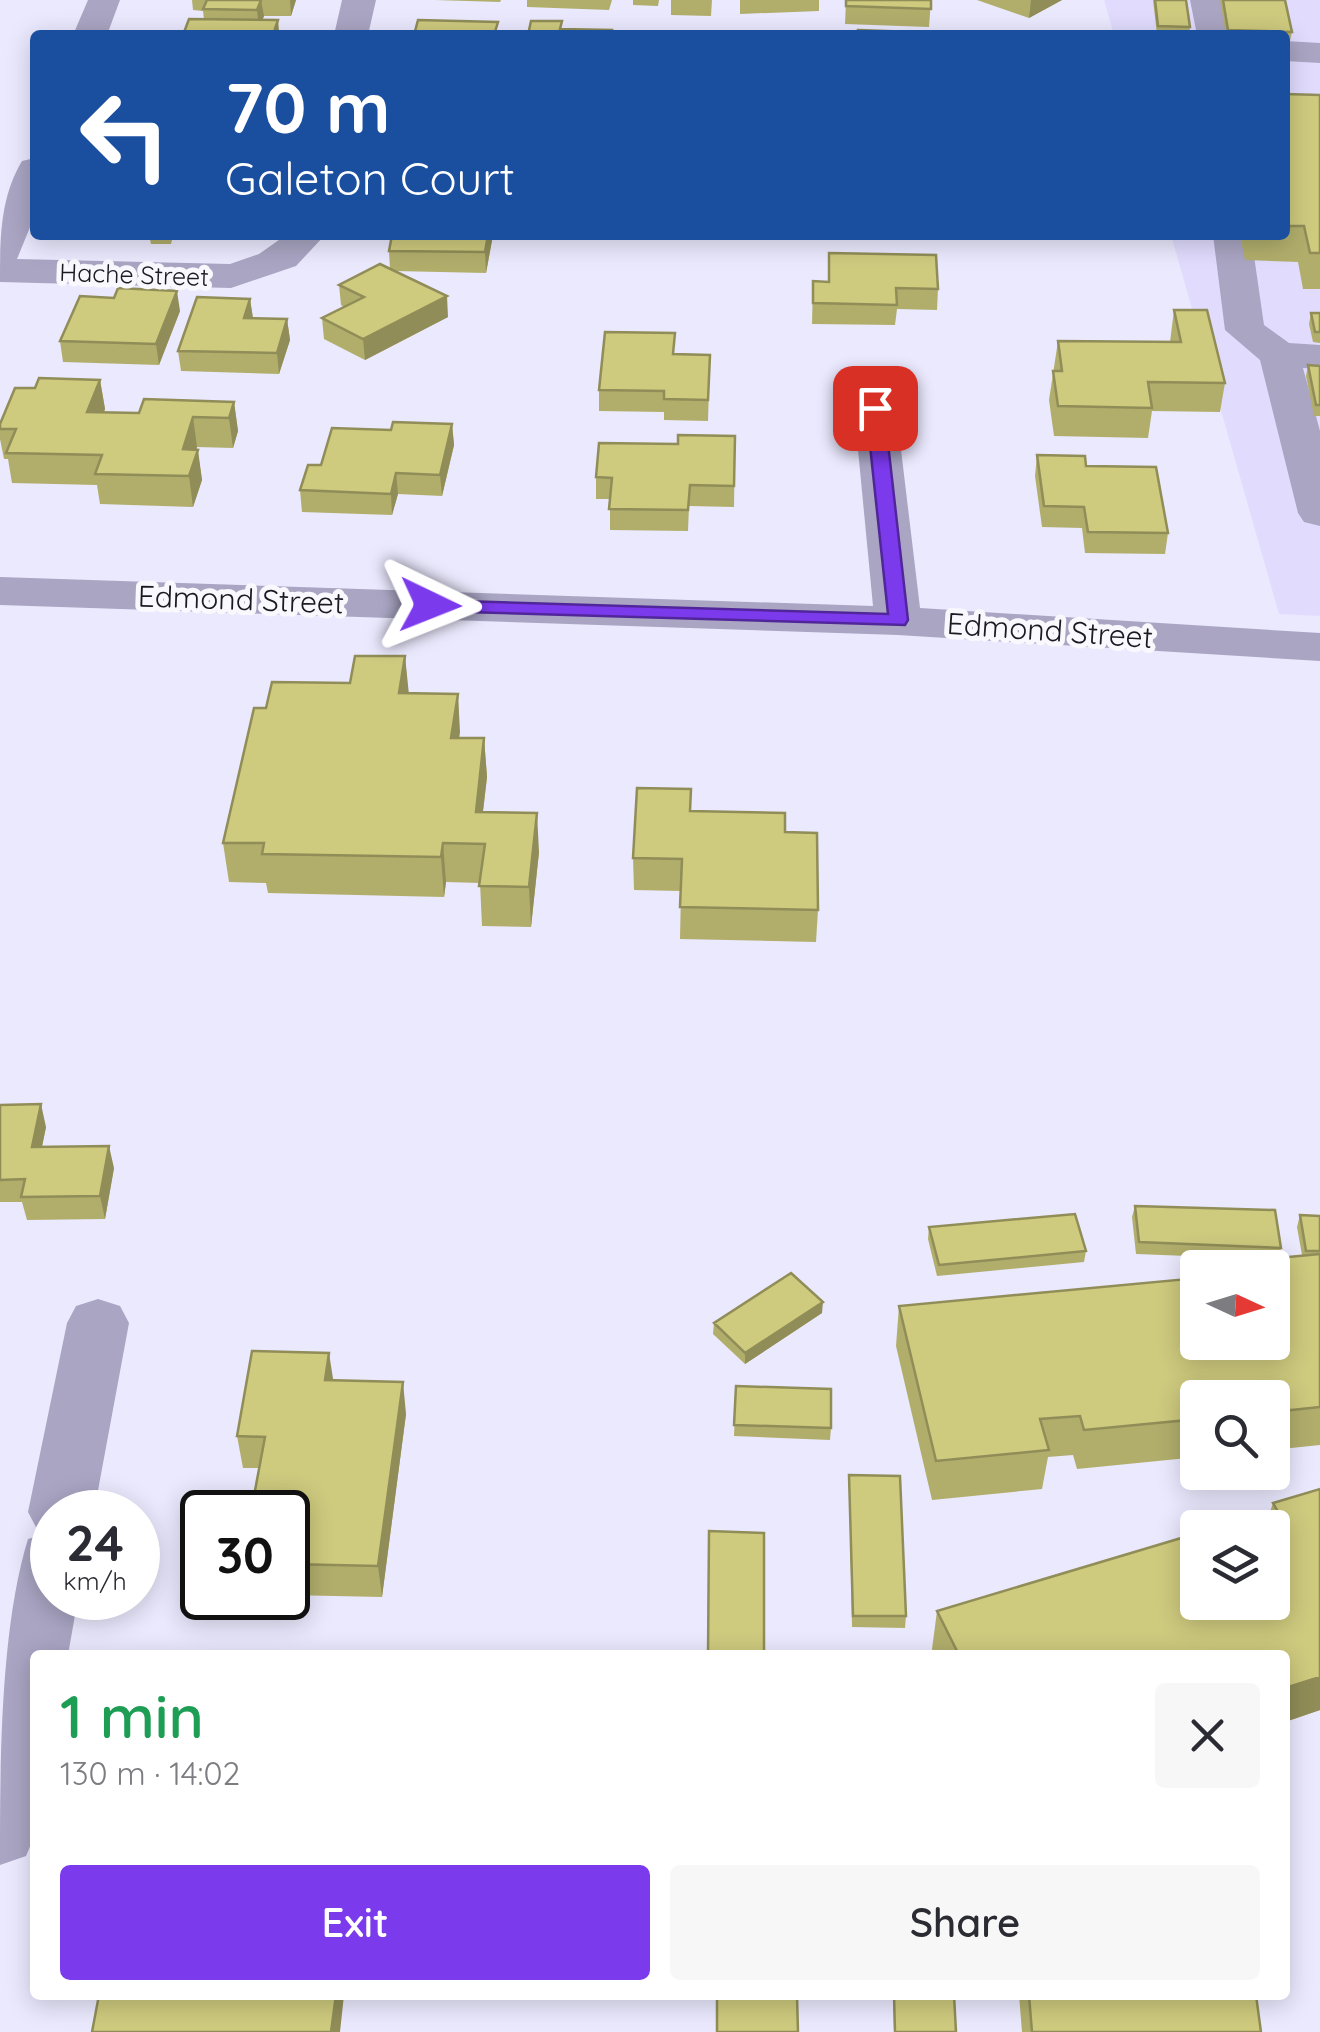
<!DOCTYPE html>
<meta charset="utf-8">
<style>
body{margin:0;font-family:Quicksand,sans-serif;background:#f7f7f7;color:#2b2b33;height:100vh;display:flex;flex-direction:column;font-size:38px;white-space:nowrap}
*{box-sizing:border-box;margin:0}
p{font-size:32px;color:#7c7c81}
.icon{flex:none;width:55px;height:55px;fill:none;stroke:currentColor;stroke-width:2;stroke-linecap:round;stroke-linejoin:round}
.map{position:relative;flex:1;overflow:hidden}
.details{position:absolute;left:30px;top:1650px;width:1260px;height:350px;display:flex;flex-direction:column;background:#fff;border-radius:10px;box-shadow:0 5px 25px #0003}
.details>*{flex:none}
.guide{position:absolute;left:30px;top:30px;width:1260px;height:210px;border-radius:10px;box-shadow:0 5px 25px #0003;background:#1a4fa0;color:#fff;overflow:hidden}
.needle{width:65px;rotate:94deg}
.controls{position:absolute;left:1180px;top:1250px;display:grid;gap:20px}
.controls a{display:grid;place-items:center;width:110px;height:110px;border-radius:10px;background:#fff;box-shadow:0 5px 25px #0003;font-size:50px}
.speed{position:absolute;left:30px;top:1490px;display:flex;gap:20px;font-size:50px;font-weight:700;text-align:center}
.speed>*{display:grid;place-content:center;width:130px;height:130px;border-radius:50%;background:#fff;box-shadow:0 5px 25px #0003;line-height:1}
.speed small{font-size:25px;font-weight:400}
.speed .limit{border:5px solid #111;border-radius:15px;background:#fff;color:#111}
.pin{position:absolute;display:grid;place-items:center;width:85px;height:85px;color:#fff;margin:-42px;border-radius:20px;box-shadow:0 5px 15px #0006}
.me{position:absolute;width:110px;margin:-55px;rotate:92deg;stroke-linejoin:round;filter:drop-shadow(0 0 8px #0008)}
.turn{display:flex;align-items:center;gap:35px;height:210px;padding:0 30px;font-size:45px}
.turn .icon{width:130px;height:130px;stroke-width:2.5}
.turn b{display:block;font-size:70px;line-height:85px}
.round{display:grid;place-items:center;flex:none;width:105px;height:105px;border-radius:10px;background:#f7f7f7}
.headline{display:flex;align-items:center;justify-content:space-between;height:170px;padding:0 30px}
h1{font-size:60px;font-weight:600;line-height:75px;color:#1e9e55}
.action{display:flex;gap:20px;margin-top:auto;padding:20px 30px}
.action a{flex:1;height:115px;border-radius:10px;background:#7c3aed;color:#fff;font-size:40px;font-weight:600;line-height:115px;text-align:center}
.action a+a{background:#f7f7f7;color:#2b2b33}
.map>svg:first-child{display:block}
.built{fill:#e1dcfe}
.lines{fill:none;stroke-linecap:round;stroke-linejoin:round}
.minor{fill:#a9a5c3;fill-rule:evenodd}
.wall{fill:#b1ae6c}
.shaded-wall{fill:#908d58}
.building{fill:#ceca7e;stroke:#908d58;stroke-width:2.5}
.route{fill:#7c3aed;stroke:#51269a;stroke-width:2.5}
.labels{text-anchor:middle;dominant-baseline:central;stroke-width:10;stroke-linejoin:round;paint-order:stroke}
.far-street-label{font-size:25px;fill:#1b1a23;stroke:#f9f8fd}
.street-label{font-size:30px;fill:#1b1a23;stroke:#f9f8fd}
</style>
<div class="map">
<svg width="1320" height="2032" viewBox="0 0 1320 2032">
<rect width="100%" height="100%" fill="#ebe9fe"/>
<path class="built" d="M 1104,0 L 1320,0 L 1320,616 L 1279,614 L 1171,235 L 1285,235 L 1285,35 L 1114,35 Z"/>
<g class="lines">
<path class="minor" d="M 88,0 L 120,0 L 107,35 L 73,35 Z
M 342,0 L 376,0 L 368,35 L 334,35 Z
M 1190,0 L 1222,0 L 1231,35 L 1197,35 Z
M 1285,41 L 1320,43 L 1320,63 L 1285,61 Z
M 35,158 L 35,215 L 17,259 L 230,264 L 259,254 L 286,235 L 325,235 L 296,266 L 231,288 L 0,282 C 0,238 0,198 22,161 Z
M 1213,235 L 1251,235 L 1264,325 L 1289,343 L 1320,345 L 1320,369 L 1303,368 L 1320,431 L 1320,526 L 1304,522 L 1298,513 L 1260,360 L 1225,330 Z
M 875,395 L 890,399 L 896,408 L 920,608 L 1320,633 L 1320,661 L 898,635 L 0,605 L 0,577 L 873,606 L 854,408 L 860,399 Z
M 98,1299 L 120,1306 L 129,1323 L 94,1512 L 52,1512 L 52,1598 L 78,1598 L 68,1655 L 35,1655 L 35,1835 L 26,1856 L 0,1865 C 0,1765 0,1630 28,1539 L 44,1534 L 38,1531 L 28,1512 L 67,1323 L 76,1306 Z"/>
</g>
<path class="wall" d="M 192,0 L 296,0 L 291,16 L 264,16 L 262,20 L 278,20 L 279,35 L 183,35 L 204,19 L 203,11 L 193,10 Z
M 435,0 L 501,0 L 500,2 Z
M 527,0 L 612,0 L 609,10 L 527,7 Z
M 633,0 L 659,0 L 658,6 L 633,5 Z
M 671,0 L 712,0 L 711,16 L 671,15 Z
M 740,0 L 819,0 L 819,11 L 740,14 Z
M 846,0 L 931,0 L 929,27 L 845,24 Z
M 977,0 L 1062,0 L 1029,18 Z
M 1153,0 L 1186,0 L 1190,27 L 1189,35 L 1157,35 Z
M 1220,0 L 1285,0 L 1292,32 L 1290,41 L 1285,41 L 1285,35 L 1226,35 Z
M 1285,94 L 1320,95 L 1320,289 L 1303,289 L 1298,262 L 1245,260 L 1240,235 L 1285,235 Z
M 127,235 L 221,235 L 173,236 L 171,244 L 151,244 L 149,235 Z
M 493,235 L 486,273 L 394,271 L 448,317 L 365,360 L 324,339 L 322,318 L 344,307 L 341,305 L 339,285 L 390,269 L 389,251 Z
M 829,253 L 938,289 L 937,310 L 897,309 L 895,325 L 812,324 L 813,281 L 828,282 Z
M 250,299 L 253,318 L 287,319 L 290,340 L 279,374 L 181,371 L 178,351 Z
M 1174,310 L 1225,383 L 1220,412 L 1152,411 L 1148,438 L 1054,436 L 1049,400 L 1058,341 L 1170,342 Z
M 180,311 L 159,365 L 63,362 L 60,341 Z
M 1311,313 L 1320,313 L 1320,343 L 1313,342 L 1309,324 Z
M 675,354 L 710,355 L 708,421 L 664,420 L 664,412 L 599,411 L 599,390 Z
M 1308,365 L 1320,366 L 1320,416 L 1314,416 L 1306,376 Z
M 100,380 L 105,409 L 104,412 L 139,413 L 234,402 L 238,431 L 233,448 L 197,447 L 202,480 L 193,507 L 100,504 L 97,485 L 12,483 L 8,459 L 4,459 L 0,439 L 0,424 L 35,388 Z
M 452,424 L 454,445 L 442,496 L 398,494 L 392,515 L 302,512 L 300,490 L 321,465 L 391,430 Z
M 735,436 L 734,507 L 689,506 L 688,531 L 610,530 L 610,499 L 596,499 L 596,477 L 678,444 Z
M 1037,455 L 1086,466 L 1168,533 L 1165,554 L 1085,553 L 1082,528 L 1042,527 L 1035,476 Z
M 405,656 L 408,693 L 458,694 L 459,738 L 484,738 L 487,777 L 483,812 L 539,852 L 531,927 L 482,926 L 480,883 L 446,882 L 444,897 L 268,893 L 266,883 L 229,882 L 223,843 L 266,708 L 350,683 Z
M 691,811 L 785,832 L 818,910 L 816,942 L 680,939 L 681,891 L 634,890 L 633,858 Z
M 0,1105 L 46,1127 L 42,1147 L 114,1168 L 105,1219 L 27,1220 L 22,1202 L 0,1202 Z
M 1135,1206 L 1281,1248 L 1279,1258 L 1302,1255 L 1297,1227 L 1300,1215 L 1320,1216 L 1320,1445 L 1272,1450 L 1272,1398 L 1198,1398 L 1198,1457 L 1077,1469 L 1073,1455 L 1048,1457 L 1042,1489 L 932,1500 L 896,1346 L 899,1306 L 1272,1342 L 1272,1268 L 1254,1268 L 1256,1260 L 1266,1259 L 1136,1254 L 1132,1217 Z
M 929,1227 L 1086,1251 L 1084,1262 L 937,1276 L 928,1239 Z
M 822,1313 L 745,1364 L 713,1334 L 714,1323 Z
M 333,1380 L 406,1414 L 382,1597 L 288,1595 L 288,1512 L 259,1468 L 243,1468 L 237,1436 Z
M 736,1386 L 831,1428 L 830,1440 L 734,1436 Z
M 849,1475 L 906,1616 L 905,1628 L 852,1627 Z
M 1320,1489 L 1320,1710 L 1285,1722 L 1285,1655 L 935,1655 L 932,1649 L 937,1611 L 1270,1512 L 1273,1503 Z
M 893,1995 L 954,1995 L 956,2032 L 894,2032 Z
M 1019,1995 L 1256,1995 L 1261,2032 L 1022,2032 Z"/>
<path class="shaded-wall" d="M 261,0 L 264,16 L 259,29 L 257,10 Z
M 290,0 L 296,0 L 291,16 Z
M 1031,0 L 1062,0 L 1029,18 Z
M 278,20 L 279,35 L 273,35 Z
M 488,235 L 493,235 L 486,273 L 485,252 Z
M 177,291 L 180,311 L 159,365 L 156,344 Z
M 447,296 L 448,317 L 365,360 L 363,339 Z
M 250,299 L 253,319 L 244,318 Z
M 287,319 L 290,340 L 279,374 L 277,353 Z
M 100,380 L 105,409 L 92,441 L 87,412 Z
M 234,402 L 238,431 L 233,448 L 229,418 Z
M 193,417 L 197,447 L 188,476 L 183,449 Z
M 452,424 L 454,445 L 442,496 L 440,475 Z
M 198,450 L 202,480 L 193,507 L 189,476 Z
M 396,473 L 398,494 L 392,515 L 391,494 Z
M 405,656 L 409,695 L 399,693 Z
M 458,694 L 460,732 L 454,777 L 451,738 Z
M 484,738 L 487,777 L 479,844 L 476,812 Z
M 537,813 L 539,852 L 531,927 L 529,887 Z
M 443,843 L 446,882 L 444,897 L 441,857 Z
M 41,1104 L 46,1127 L 37,1170 L 32,1147 Z
M 109,1146 L 114,1168 L 105,1219 L 100,1196 Z
M 823,1302 L 822,1313 L 745,1364 L 745,1353 Z
M 329,1353 L 334,1385 L 325,1380 Z
M 403,1382 L 406,1414 L 382,1597 L 378,1566 Z
M 1320,1677 L 1320,1710 L 1285,1722 L 1285,1688 Z
M 336,1995 L 344,1995 L 340,2032 L 331,2032 Z"/>
<path class="building" d="M 207,0 L 261,0 L 257,10 L 203,9 Z
M 846,0 L 931,0 L 931,9 L 846,6 Z
M 1155,0 L 1186,0 L 1190,27 L 1158,26 Z
M 1223,0 L 1285,0 L 1292,32 L 1228,30 Z
M 189,19 L 278,20 L 273,35 L 183,35 Z
M 418,20 L 498,22 L 494,35 L 414,35 Z
M 531,21 L 562,21 L 560,29 L 612,30 L 611,35 L 528,35 Z
M 858,30 L 940,33 L 940,35 L 858,35 Z
M 715,32 L 715,35 L 632,35 Z
M 1285,94 L 1320,95 L 1320,253 L 1310,253 L 1304,226 L 1285,226 Z
M 392,235 L 488,235 L 485,252 L 389,251 Z
M 829,253 L 936,255 L 938,289 L 896,288 L 897,305 L 813,303 L 813,281 L 829,282 Z
M 380,264 L 447,296 L 363,339 L 322,318 L 364,297 L 339,285 Z
M 118,288 L 177,291 L 156,344 L 60,341 L 80,296 L 114,298 Z
M 197,297 L 250,299 L 244,318 L 287,319 L 277,353 L 178,351 Z
M 1174,310 L 1207,310 L 1225,383 L 1148,382 L 1152,408 L 1058,406 L 1053,371 L 1062,371 L 1058,341 L 1181,342 Z
M 1311,313 L 1320,313 L 1320,332 L 1315,332 Z
M 605,332 L 675,333 L 673,354 L 710,355 L 708,400 L 664,399 L 664,391 L 599,390 Z
M 1308,365 L 1320,366 L 1320,405 L 1316,405 Z
M 39,378 L 100,380 L 87,412 L 139,413 L 144,399 L 234,402 L 229,418 L 193,417 L 183,449 L 198,450 L 189,476 L 95,474 L 102,455 L 6,453 L 16,429 L 0,429 L 0,424 L 15,388 L 35,388 Z
M 393,422 L 452,424 L 440,475 L 396,473 L 391,494 L 300,490 L 308,465 L 321,465 L 332,428 L 391,430 Z
M 678,435 L 735,436 L 734,486 L 690,485 L 688,510 L 609,509 L 612,478 L 596,477 L 599,443 L 678,444 Z
M 1037,455 L 1085,456 L 1086,466 L 1156,467 L 1168,533 L 1088,532 L 1084,507 L 1044,506 Z
M 355,656 L 405,656 L 399,693 L 458,694 L 451,738 L 484,738 L 476,812 L 537,813 L 529,887 L 479,886 L 485,844 L 443,843 L 441,857 L 262,854 L 264,843 L 223,843 L 254,708 L 266,708 L 272,682 L 350,683 Z
M 637,788 L 691,789 L 690,811 L 785,813 L 785,832 L 817,833 L 818,910 L 680,907 L 682,859 L 633,858 Z
M 41,1104 L 32,1147 L 109,1146 L 100,1196 L 21,1197 L 25,1179 L 0,1180 L 0,1105 Z
M 1135,1206 L 1275,1210 L 1281,1248 L 1139,1242 Z
M 1075,1214 L 1086,1251 L 939,1265 L 929,1227 Z
M 1300,1215 L 1320,1216 L 1320,1251 L 1306,1251 Z
M 1320,1254 L 1320,1407 L 1272,1412 L 1272,1398 L 1198,1398 L 1198,1419 L 1084,1430 L 1080,1416 L 1040,1419 L 1049,1450 L 936,1461 L 899,1306 L 1198,1278 L 1198,1342 L 1272,1342 L 1272,1268 L 1259,1268 L 1256,1260 Z
M 791,1273 L 823,1302 L 745,1353 L 714,1323 Z
M 252,1351 L 329,1353 L 325,1380 L 403,1382 L 378,1566 L 288,1564 L 288,1512 L 251,1512 L 265,1437 L 237,1436 Z
M 736,1386 L 831,1389 L 831,1428 L 734,1425 Z
M 849,1475 L 900,1476 L 906,1616 L 853,1616 Z
M 1320,1489 L 1320,1677 L 1285,1688 L 1285,1655 L 959,1655 L 937,1611 L 1198,1533 L 1198,1602 L 1272,1602 L 1272,1528 L 1217,1528 L 1277,1510 L 1273,1503 Z
M 709,1531 L 764,1533 L 764,1655 L 708,1655 Z
M 99,1995 L 336,1995 L 331,2032 L 92,2032 Z
M 717,1995 L 797,1995 L 798,2032 L 717,2032 Z
M 894,1995 L 954,1995 L 956,2032 L 895,2032 Z
M 1029,1995 L 1256,1995 L 1261,2032 L 1032,2032 Z"/>
<path class="route" d="M 875,403 L 884,408 L 908,620 L 905,625 L 430,611 L 420,605 L 430,600 L 888,614 L 866,408 Z"/>
<g class="labels">
<g class="far-street-label">
<text transform="translate(134 274) rotate(2)">Hache Street</text>
</g>
<g class="street-label">
<text transform="translate(241 599) rotate(2)">Edmond Street</text>
<text transform="translate(1050 630) rotate(4)">Edmond Street</text>
</g>
</g>
</svg>
<div class="controls">
<a><svg class="needle" viewBox="-14 -14 28 28"><path d="M0-13l5 13h-10z" fill="#e53935"/><path d="M0 13l5-13h-10z" fill="#7c7c81"/></svg></a>
<a><svg class="icon" aria-label="search" viewBox="0 0 24 24"><circle cx="10" cy="10" r="6"/><path d="M15 15l6 6"/></svg></a>
<a><svg class="icon" aria-label="layers" viewBox="0 0 24 24"><path d="M12 4l9 5-9 5-9-5zM3 14l9 5 9-5"/></svg></a>
</div>
<div class="speed"><div>24<small>km/h</small></div><div class="limit">30</div></div>
<div class="pin" style="left:875px;top:408px;background:#d93025"><svg class="icon" aria-label="arrive" viewBox="0 0 24 24"><path d="M6 21V4h12l-3 4 3 4H6"/></svg></div>
<svg class="me" style="left:430px;top:605px" viewBox="-20 -20 40 40"><path d="M0-17L14 15 0 8-14 15z" fill="#7c3aed" stroke="#fff" stroke-width="4"/></svg>
<div class="guide">
<div class="turn"><svg class="icon" aria-label="left" viewBox="0 0 24 24"><path d="M17 20v-9H6M10 6l-5 5 5 5"/></svg><div><b>70 m</b>Galeton Court</div></div>
</div>
<section class="details">
<div class="headline"><div><h1>1 min</h1><p>130 m · 14:02</p></div><a class="round"><svg class="icon" aria-label="close" viewBox="0 0 24 24"><path d="M6 6l12 12M18 6L6 18"/></svg></a></div>
<div class="action"><a>Exit</a><a>Share</a></div>
</section>
</div>
